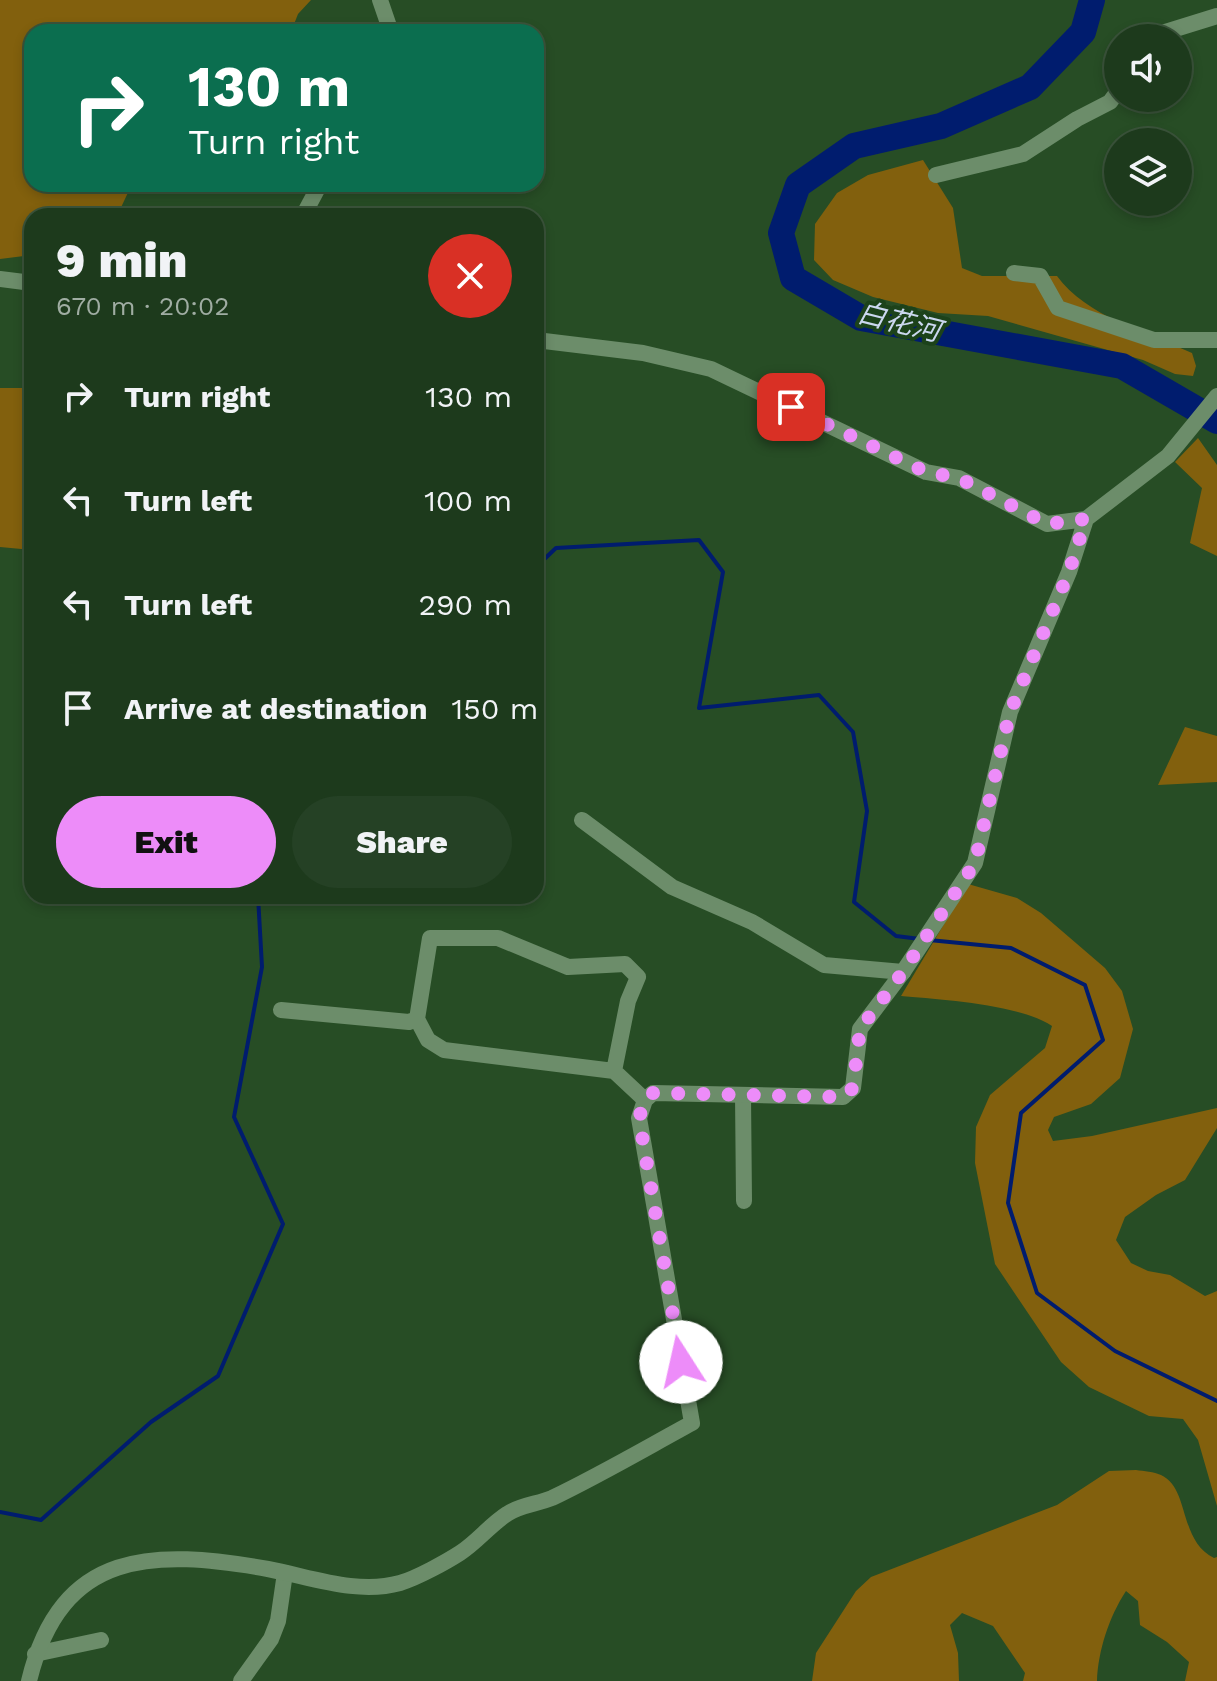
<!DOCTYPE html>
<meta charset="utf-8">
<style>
body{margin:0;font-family:"Work Sans","Noto Sans SC",sans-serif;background:#254125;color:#f1f3f6;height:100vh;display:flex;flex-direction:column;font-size:30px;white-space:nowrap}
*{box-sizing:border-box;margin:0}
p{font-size:26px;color:#a0ada3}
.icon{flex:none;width:44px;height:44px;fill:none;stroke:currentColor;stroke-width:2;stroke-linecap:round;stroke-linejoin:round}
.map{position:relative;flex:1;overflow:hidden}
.sheet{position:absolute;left:24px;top:208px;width:520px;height:696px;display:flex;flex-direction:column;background:#1d3a1c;border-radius:24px;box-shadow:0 4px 12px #0003,0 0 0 2px #3b543b}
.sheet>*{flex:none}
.guide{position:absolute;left:24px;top:24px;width:520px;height:168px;border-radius:24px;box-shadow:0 4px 12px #0003,0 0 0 2px #3b543b;background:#0b6e4f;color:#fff;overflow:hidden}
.buttons{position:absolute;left:1104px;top:24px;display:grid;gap:16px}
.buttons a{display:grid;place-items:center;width:88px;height:88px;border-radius:50%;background:#1d3a1c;box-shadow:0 4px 12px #0003,0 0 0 2px #3b543b;font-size:40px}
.pin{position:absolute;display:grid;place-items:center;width:68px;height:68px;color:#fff;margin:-34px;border-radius:16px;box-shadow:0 4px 12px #0006}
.me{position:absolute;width:88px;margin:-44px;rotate:350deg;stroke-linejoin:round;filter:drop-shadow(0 0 6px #0008)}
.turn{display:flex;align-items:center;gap:28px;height:168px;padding:0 32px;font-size:36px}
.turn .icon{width:104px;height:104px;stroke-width:2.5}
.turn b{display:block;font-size:56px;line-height:68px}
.round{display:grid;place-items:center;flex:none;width:84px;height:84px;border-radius:42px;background:#254125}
.head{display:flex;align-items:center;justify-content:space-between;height:136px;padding:0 32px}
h1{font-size:48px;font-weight:800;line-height:60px}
.cta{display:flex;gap:16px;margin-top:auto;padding:16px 32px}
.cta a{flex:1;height:92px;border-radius:48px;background:#ed8cf9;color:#111;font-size:32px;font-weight:800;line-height:92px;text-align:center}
.cta a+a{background:#254125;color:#f1f3f6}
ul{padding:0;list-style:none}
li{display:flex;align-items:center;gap:24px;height:104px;padding:0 32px}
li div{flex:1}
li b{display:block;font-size:30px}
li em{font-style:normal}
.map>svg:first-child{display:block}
.green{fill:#82600d}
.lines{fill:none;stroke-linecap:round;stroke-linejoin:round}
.stream{stroke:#001c6e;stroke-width:4}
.river{stroke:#001c6e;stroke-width:26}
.minor{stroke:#6c8d6a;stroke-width:16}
.tertiary{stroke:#6c8d6a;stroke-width:16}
.route{stroke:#ed8cf9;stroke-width:14;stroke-dasharray:0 25.2}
.labels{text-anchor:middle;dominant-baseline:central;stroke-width:8;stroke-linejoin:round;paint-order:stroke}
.water-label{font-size:28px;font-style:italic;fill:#cbd7ef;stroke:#1c421a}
</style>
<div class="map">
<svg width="1217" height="1681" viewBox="0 0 1217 1681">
<rect width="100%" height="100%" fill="#274d25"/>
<path class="green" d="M 0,0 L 311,0 L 298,14 L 291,32 L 32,32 L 32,184 L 132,184 L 117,216 L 32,216 L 32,255 L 0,259 Z
M 923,160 L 953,208 L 962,268 L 982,276 L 1057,276 C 1086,316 1147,333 1192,353 L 1196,366 L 1193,376 L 1175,374 L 1143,360 L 988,316 L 938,313 L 873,297 L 833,280 L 814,260 L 815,224 L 837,193 L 868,175 Z
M 0,388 L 32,388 L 32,550 L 0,547 Z
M 1198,438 L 1217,465 L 1217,556 L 1190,543 L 1202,488 L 1175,462 Z
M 1185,727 L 1217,736 L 1217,782 L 1158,785 Z
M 968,884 L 1017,898 L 1041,913 L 1105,968 L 1122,991 L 1133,1029 L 1120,1078 L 1091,1104 L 1054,1117 L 1048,1130 L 1053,1141 L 1092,1136 L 1217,1108 L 1217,1128 L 1185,1180 L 1156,1195 L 1125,1217 L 1116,1240 L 1131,1263 L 1148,1271 L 1170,1275 L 1205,1296 L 1217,1291 L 1217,1506 L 1198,1440 L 1183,1419 L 1149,1416 L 1089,1387 L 1061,1362 L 995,1264 L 975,1163 L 976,1127 L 990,1095 L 1045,1048 L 1052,1026 C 1022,1005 939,999 901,996 Z
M 1136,1470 C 1144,1471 1154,1472 1161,1475 C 1190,1488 1178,1540 1214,1558 L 1217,1557 L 1217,1681 L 1185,1681 L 1189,1662 L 1167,1642 L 1140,1625 L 1138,1601 L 1126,1591 C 1109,1617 1098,1651 1097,1681 L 1023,1681 L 1025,1673 L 993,1626 L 962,1613 L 950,1625 L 958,1653 L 959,1681 L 812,1681 L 816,1653 L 856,1591 L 871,1577 L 1057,1505 L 1109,1471 Z"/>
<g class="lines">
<path class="stream" d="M 536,567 L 556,548 L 699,540 L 723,572 L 699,708 L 819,695 L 853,732 L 867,811 L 854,902 L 896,936 L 920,939
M 929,940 L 1011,948 L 1085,985 L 1103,1040 L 1021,1113 L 1008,1203 L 1037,1293 L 1115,1351 L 1217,1401
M 0,1512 L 41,1520 L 151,1422 L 218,1376 L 283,1224 L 234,1117 L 262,967 L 258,896"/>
<path class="river" d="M 1092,0 L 1083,32 L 1030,87 L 941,126 L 854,146 L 798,185 L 781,233 L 793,278 L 861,318 L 1122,366 L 1217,421"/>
<path class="minor" d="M 380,0 L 391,32
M 1156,38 L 1159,34 L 1217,16
M 936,175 L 1023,154 L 1077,119 L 1110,102 L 1118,91
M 303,216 L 320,184
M 1014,273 L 1040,276 L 1058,308 L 1154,340 L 1217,340
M 582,820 L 672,887 L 752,922 L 824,965 L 903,972
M 281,1010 L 409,1022 L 417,1019 L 430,938 L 498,938 L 568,967 L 625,964 L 638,977 L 628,1001 L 614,1071 L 645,1100
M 417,1019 L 428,1040 L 444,1050 L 614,1071
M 743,1095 L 744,1201
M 35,1654 L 101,1640
M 241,1681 L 271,1639 L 278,1621 L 285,1573"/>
<path class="tertiary" d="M 0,279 L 32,283
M 536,340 L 643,353 L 711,369 L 926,472 L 959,478 L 1047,524 L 1086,519 L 1168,456 L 1217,396
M 29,1681 C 61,1548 154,1549 268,1569 C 311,1577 357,1595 400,1583 C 417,1578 446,1562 460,1553 C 477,1542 490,1525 507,1514 C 520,1505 538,1504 552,1498 C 600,1475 646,1448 692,1423 L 639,1118 L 645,1100 L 653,1093 L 843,1097 L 853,1088 L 860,1029 L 903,972 L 975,863 L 1010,712 L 1069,572 L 1086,519"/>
</g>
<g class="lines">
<path class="route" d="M 681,1362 L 639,1118 L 645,1100 L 653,1093 L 843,1097 L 853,1088 L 860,1029 L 903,972 L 975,863 L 1010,712 L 1069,572 L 1086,519 L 1047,524 L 959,478 L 926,472 L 791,407"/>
</g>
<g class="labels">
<g class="water-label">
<text transform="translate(899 322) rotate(14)">白花河</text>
</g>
</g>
</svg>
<div class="buttons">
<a><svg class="icon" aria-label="sound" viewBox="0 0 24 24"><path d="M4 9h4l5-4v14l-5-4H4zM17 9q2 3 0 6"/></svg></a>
<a><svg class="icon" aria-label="layers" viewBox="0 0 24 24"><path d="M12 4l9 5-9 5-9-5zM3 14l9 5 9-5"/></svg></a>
</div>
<div class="pin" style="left:791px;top:407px;background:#d93025"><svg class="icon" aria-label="arrive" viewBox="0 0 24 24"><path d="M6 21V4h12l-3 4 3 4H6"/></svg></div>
<svg class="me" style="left:681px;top:1362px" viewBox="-20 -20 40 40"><circle r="19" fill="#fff"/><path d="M0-13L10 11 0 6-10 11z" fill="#ed8cf9"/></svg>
<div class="guide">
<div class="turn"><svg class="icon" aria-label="right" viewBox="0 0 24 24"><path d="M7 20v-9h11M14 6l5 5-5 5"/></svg><div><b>130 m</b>Turn right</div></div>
</div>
<section class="sheet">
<div class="head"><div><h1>9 min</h1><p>670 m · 20:02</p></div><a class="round" style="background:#d93025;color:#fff"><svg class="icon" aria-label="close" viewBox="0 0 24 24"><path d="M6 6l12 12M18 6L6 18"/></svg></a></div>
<ul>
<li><svg class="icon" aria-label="right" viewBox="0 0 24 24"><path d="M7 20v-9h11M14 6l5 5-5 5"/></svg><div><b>Turn right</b></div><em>130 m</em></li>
<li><svg class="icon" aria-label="left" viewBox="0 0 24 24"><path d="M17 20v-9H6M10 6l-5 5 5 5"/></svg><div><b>Turn left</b></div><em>100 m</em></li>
<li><svg class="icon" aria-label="left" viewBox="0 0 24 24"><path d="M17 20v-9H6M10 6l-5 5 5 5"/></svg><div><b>Turn left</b></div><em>290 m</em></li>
<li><svg class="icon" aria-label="arrive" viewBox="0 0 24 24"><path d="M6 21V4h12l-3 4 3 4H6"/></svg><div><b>Arrive at destination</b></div><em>150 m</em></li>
</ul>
<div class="cta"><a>Exit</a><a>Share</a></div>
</section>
</div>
